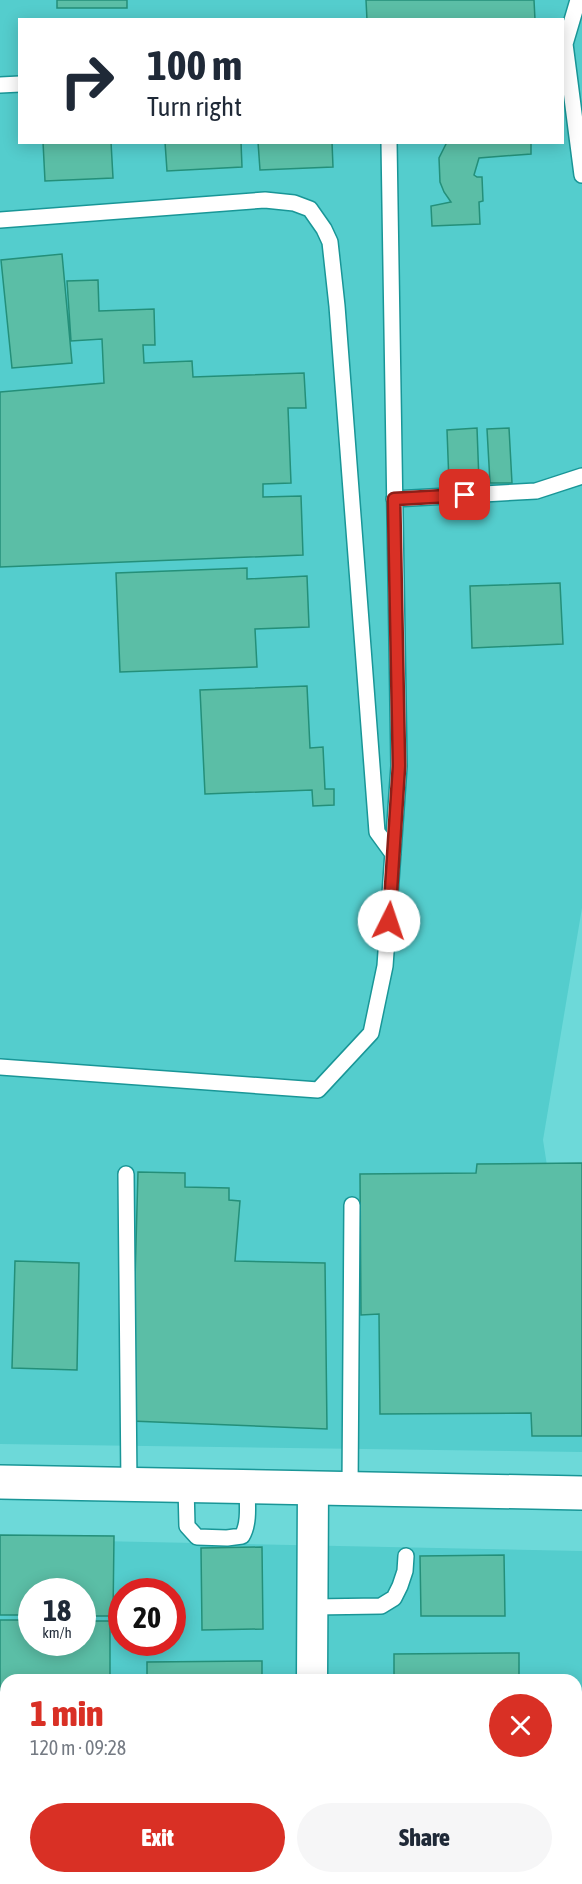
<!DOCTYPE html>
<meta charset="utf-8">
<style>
body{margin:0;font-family:"Asap Condensed",sans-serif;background:#f6f6f7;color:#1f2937;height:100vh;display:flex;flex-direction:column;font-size:22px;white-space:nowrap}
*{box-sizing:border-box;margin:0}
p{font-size:20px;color:#747a83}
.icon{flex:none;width:33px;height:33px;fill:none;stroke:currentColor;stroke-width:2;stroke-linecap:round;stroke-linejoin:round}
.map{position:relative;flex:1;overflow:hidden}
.details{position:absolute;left:0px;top:1674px;width:582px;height:210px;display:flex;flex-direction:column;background:#fff;border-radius:18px 18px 0 0;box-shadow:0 3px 15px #0003}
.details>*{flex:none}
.hud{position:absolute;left:18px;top:18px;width:546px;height:126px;border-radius:0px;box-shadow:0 3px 15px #0003;background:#fff;color:#1f2937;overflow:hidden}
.speed{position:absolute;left:18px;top:1578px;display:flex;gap:12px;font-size:30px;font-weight:700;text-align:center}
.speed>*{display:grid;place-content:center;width:78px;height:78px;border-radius:50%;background:#fff;box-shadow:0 3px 15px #0003;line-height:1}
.speed small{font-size:15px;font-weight:400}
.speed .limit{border:9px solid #d22;background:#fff;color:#111}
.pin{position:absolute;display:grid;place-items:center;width:51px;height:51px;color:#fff;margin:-26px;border-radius:12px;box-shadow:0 3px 9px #0006}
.me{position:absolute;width:66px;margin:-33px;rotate:4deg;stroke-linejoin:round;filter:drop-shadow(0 0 4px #0008)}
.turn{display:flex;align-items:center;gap:21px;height:126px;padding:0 30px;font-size:27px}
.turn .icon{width:78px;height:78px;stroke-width:2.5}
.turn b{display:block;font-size:42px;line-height:51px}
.round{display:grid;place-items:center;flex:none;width:63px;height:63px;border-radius:32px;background:#f6f6f7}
.head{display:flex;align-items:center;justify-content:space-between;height:102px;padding:0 30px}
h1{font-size:36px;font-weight:800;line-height:45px;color:#d93025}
.action{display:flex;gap:12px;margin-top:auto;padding:12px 30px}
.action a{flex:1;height:69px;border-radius:36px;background:#d93025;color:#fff;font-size:24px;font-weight:800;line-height:69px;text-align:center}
.action a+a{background:#f6f6f7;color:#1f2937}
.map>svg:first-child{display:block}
.built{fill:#54cdcd;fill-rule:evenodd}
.building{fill:#5bbea6;stroke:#248f79;stroke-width:1.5}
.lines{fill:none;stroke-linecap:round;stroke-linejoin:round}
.service-casing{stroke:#199697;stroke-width:18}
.minor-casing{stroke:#199697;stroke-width:33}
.tertiary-casing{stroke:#199697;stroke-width:36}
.service{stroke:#fff;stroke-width:15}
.minor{stroke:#fff;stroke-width:30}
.tertiary{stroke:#fff;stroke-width:33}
.route-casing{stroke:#8d1f18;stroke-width:15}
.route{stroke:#d93025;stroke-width:10}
</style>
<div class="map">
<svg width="582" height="1884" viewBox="0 0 582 1884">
<rect width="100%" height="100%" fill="#6dd9d9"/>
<path class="built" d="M 0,0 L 582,0 L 582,908 L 543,1140 L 582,1389 L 582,1452 L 0,1444 ZM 20,20 L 562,20 L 562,142 L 20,142 Z
M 0,1539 L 582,1551 L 582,1884 L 0,1884 ZM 32,1592 L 82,1592 L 82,1642 L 32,1642 ZM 122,1592 L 172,1592 L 172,1642 L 122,1642 ZM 6,1680 L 576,1680 L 576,1878 L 6,1878 Z"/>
<path class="building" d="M 57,0 L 127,0 L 127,8 L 57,8 Z
M 366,0 L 534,0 L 535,20 L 367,20 Z
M 43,142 L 111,142 L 113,178 L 45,181 Z
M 165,142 L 241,142 L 242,167 L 167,171 Z
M 258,142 L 332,142 L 333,167 L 260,170 Z
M 447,142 L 531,142 L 531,154 L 479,158 L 474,175 L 477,177 L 482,177 L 483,201 L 479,202 L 480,224 L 432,226 L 431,206 L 451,202 L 444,192 L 440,182 L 439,158 Z
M 62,254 L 72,363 L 12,368 L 1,260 Z
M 98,280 L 99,311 L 154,309 L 155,345 L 143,345 L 144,363 L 192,361 L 193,377 L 304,373 L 306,408 L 288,408 L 291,483 L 263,484 L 263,497 L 301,496 L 303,555 L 0,567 L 0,392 L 104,383 L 102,339 L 71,341 L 67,281 Z
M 477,428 L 479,482 L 449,483 L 447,430 Z
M 509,428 L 512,483 L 490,483 L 487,429 Z
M 247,568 L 247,579 L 307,576 L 309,627 L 255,629 L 257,667 L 120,672 L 116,573 Z
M 560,583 L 563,644 L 472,648 L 470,586 Z
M 307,686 L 310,748 L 323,747 L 325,789 L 334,789 L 334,805 L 313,806 L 312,790 L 205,794 L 200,690 Z
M 582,1163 L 582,1436 L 532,1436 L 531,1413 L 380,1414 L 379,1314 L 361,1315 L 360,1174 L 476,1173 L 477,1164 Z
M 138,1172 L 185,1173 L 185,1187 L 229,1188 L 229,1200 L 240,1201 L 235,1261 L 325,1263 L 327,1429 L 131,1421 Z
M 15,1261 L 79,1263 L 77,1370 L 12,1368 Z
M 0,1535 L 114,1536 L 113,1616 L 82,1616 L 82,1592 L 32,1592 L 32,1615 L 0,1615 Z
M 262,1547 L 263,1629 L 202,1630 L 201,1548 Z
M 504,1555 L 505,1616 L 421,1616 L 420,1556 Z
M 0,1620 L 32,1620 L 32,1642 L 82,1642 L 82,1621 L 110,1621 L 110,1680 L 6,1680 L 6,1694 L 0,1694 Z
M 519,1653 L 519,1680 L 394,1680 L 394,1654 Z
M 262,1661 L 262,1680 L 147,1680 L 147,1662 Z
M 582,1709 L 582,1755 L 576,1754 L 576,1737 Z
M 0,1787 L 6,1787 L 6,1834 L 0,1834 Z
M 582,1827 L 582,1873 L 576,1872 L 576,1859 Z
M 0,1858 L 6,1858 L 6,1878 L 100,1878 L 100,1884 L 0,1883 Z
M 137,1878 L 264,1878 L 264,1884 L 137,1884 Z
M 373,1878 L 495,1878 L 495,1884 L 373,1884 Z"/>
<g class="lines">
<defs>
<path id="service" d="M 565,44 L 582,175
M 562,47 L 565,44 L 578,0
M 0,85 L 20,84
M 0,220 L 265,200 L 294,203 L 310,209 L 324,229 L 330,242 L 337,306 L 377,832 L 393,854
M 394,499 L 536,491 L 582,476
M 0,1067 L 318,1090 L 371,1033 L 385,966 L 399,766 L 389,142
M 126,1174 L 129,1485
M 186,1486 L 187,1526 L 197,1537 L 227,1538 L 242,1536 C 250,1523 247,1502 247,1487
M 350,1489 L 352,1205
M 313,1607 L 381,1606 L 394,1598 L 400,1586 L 405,1571 L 406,1556"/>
<path id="minor" d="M 312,1680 L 313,1488
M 312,1884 L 312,1878"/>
<path id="tertiary" d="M 0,1482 L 582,1493"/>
</defs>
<use href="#service" class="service-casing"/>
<use href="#minor" class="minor-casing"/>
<use href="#tertiary" class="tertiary-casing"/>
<use href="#service" class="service"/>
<use href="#minor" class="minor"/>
<use href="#tertiary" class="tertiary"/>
</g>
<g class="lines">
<defs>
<path id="route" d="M 389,921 L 399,766 L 394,499 L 465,495"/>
</defs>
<use href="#route" class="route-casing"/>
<use href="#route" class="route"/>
</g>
</svg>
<div class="speed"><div>18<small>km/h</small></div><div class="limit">20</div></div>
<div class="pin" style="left:465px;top:495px;background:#d93025"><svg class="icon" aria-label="arrive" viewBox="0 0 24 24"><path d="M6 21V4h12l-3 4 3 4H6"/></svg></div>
<svg class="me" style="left:389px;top:921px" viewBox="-20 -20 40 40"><circle r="19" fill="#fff"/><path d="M0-13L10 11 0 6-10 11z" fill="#d93025"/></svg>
<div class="hud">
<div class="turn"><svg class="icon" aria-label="right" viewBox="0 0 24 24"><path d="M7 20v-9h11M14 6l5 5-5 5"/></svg><div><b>100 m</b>Turn right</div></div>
</div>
<section class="details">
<div class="head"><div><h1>1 min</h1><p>120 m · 09:28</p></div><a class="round" style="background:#d93025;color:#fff"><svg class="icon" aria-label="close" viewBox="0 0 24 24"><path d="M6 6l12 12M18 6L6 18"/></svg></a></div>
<div class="action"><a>Exit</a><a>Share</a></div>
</section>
</div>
